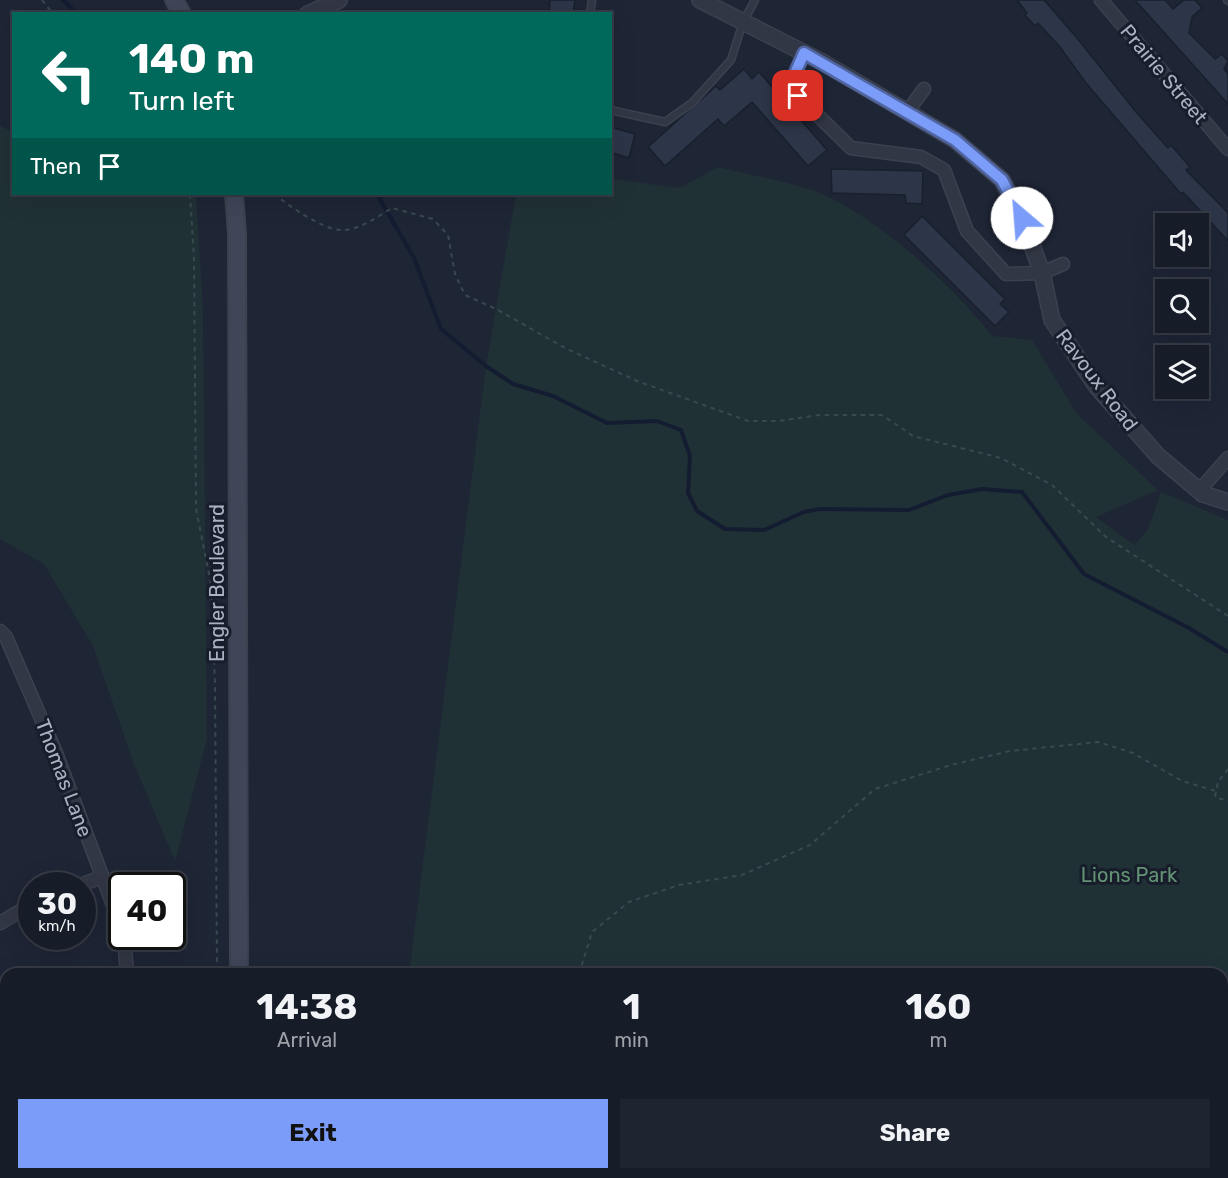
<!DOCTYPE html>
<style>
body{margin:0;font-family:Rubik,sans-serif;background:#1f2530;color:#f1f3f6;height:100vh;display:flex;flex-direction:column;font-size:22px;white-space:nowrap}
*{box-sizing:border-box;margin:0}
p{font-size:20px;color:#9ea1a8}
.icon{flex:none;width:33px;height:33px;fill:none;stroke:currentColor;stroke-width:2;stroke-linecap:round;stroke-linejoin:round}
.map{position:relative;flex:1;overflow:hidden}
.panel{position:absolute;left:0px;top:968px;width:1228px;height:212px;display:flex;flex-direction:column;background:#161c28;border-radius:18px 18px 0 0;box-shadow:0 6px 24px #0002,0 0 0 2px #353a45}
.panel>*{flex:none}
.guide{position:absolute;left:12px;top:12px;width:600px;height:183px;border-radius:0px;box-shadow:0 6px 24px #0002,0 0 0 2px #353a45;background:#00695c;color:#fff;overflow:hidden}
.controls{position:absolute;left:1155px;top:213px;display:grid;gap:12px}
.controls a{display:grid;place-items:center;width:54px;height:54px;border-radius:0px;background:#161c28;box-shadow:0 6px 24px #0002,0 0 0 2px #353a45;font-size:30px}
.speed{position:absolute;left:18px;top:872px;display:flex;gap:12px;font-size:30px;font-weight:700;text-align:center}
.speed>*{display:grid;place-content:center;width:78px;height:78px;border-radius:50%;background:#161c28;box-shadow:0 6px 24px #0002,0 0 0 2px #353a45;line-height:1}
.speed small{font-size:15px;font-weight:400}
.speed .limit{border:3px solid #111;border-radius:9px;background:#fff;color:#111}
.pin{position:absolute;display:grid;place-items:center;width:51px;height:51px;color:#fff;margin:-26px;border-radius:12px;box-shadow:0 3px 9px #0006}
.me{position:absolute;width:66px;margin:-33px;rotate:333deg;stroke-linejoin:round;filter:drop-shadow(0 0 4px #0008)}
.turn{display:flex;align-items:center;gap:21px;height:126px;padding:0 18px;font-size:27px}
.turn .icon{width:78px;height:78px;stroke-width:2.5}
.turn b{display:block;font-size:42px;line-height:51px}
.then{display:flex;align-items:center;height:57px;padding:0 18px;background:#0003;gap:12px;font-size:22px}
.eta{display:flex;justify-content:space-evenly;align-items:center;height:102px;text-align:center}
.eta b{font-size:36px;font-weight:700;line-height:42px}
.button{display:flex;gap:12px;margin-top:auto;padding:12px 18px}
.button a{flex:1;height:69px;border-radius:0px;background:#7b9cf8;color:#111;font-size:24px;font-weight:700;line-height:69px;text-align:center}
.button a+a{background:#1f2530;color:#f1f3f6}
.map>svg:first-child{display:block}
.green{fill:#203136}
.lines{fill:none;stroke-linecap:round;stroke-linejoin:round}
.stream{stroke:#131c31;stroke-width:4}
.building{fill:#2d3649;stroke:#191f2c;stroke-width:1.5}
.service-casing{stroke:#3b414f;stroke-width:9}
.minor-casing{stroke:#3b414f;stroke-width:15}
.tertiary-casing{stroke:#3b414f;stroke-width:18}
.secondary-casing{stroke:#3b414f;stroke-width:20}
.path{stroke:#384a4e;stroke-width:2;stroke-dasharray:4.5 4.5;stroke-linecap:butt}
.service{stroke:#323745;stroke-width:6}
.minor{stroke:#323745;stroke-width:12}
.tertiary{stroke:#323745;stroke-width:15}
.secondary{stroke:#3f4658;stroke-width:16}
.route-casing{stroke:#5065a1;stroke-width:15}
.route{stroke:#7b9cf8;stroke-width:10}
.labels{text-anchor:middle;dominant-baseline:central;stroke-width:6;stroke-linejoin:round;paint-order:stroke}
.street-label{font-size:20px;fill:#abb1c3;stroke:#171d2a}
.park-label{font-size:20px;fill:#639374;stroke:#171d2a}
</style>
<div class="map">
<svg width="1228" height="1178" viewBox="0 0 1228 1178">
<rect width="100%" height="100%" fill="#1e2535"/>
<path class="green" d="M 0,125 L 13,133 L 14,194 L 196,194 L 203,310 L 207,739 L 175,861 L 134,764 L 93,646 L 44,564 L 0,539 Z
M 718,167 C 749,175 782,180 812,190 C 872,212 953,285 992,336 L 1032,340 L 1077,414 L 1158,490 L 1096,517 L 1140,549 L 1135,544 L 1148,530 L 1161,492 L 1228,520 L 1228,1178 L 736,1178 L 725,1173 L 1222,1173 L 1222,974 L 409,973 L 486,366 L 516,194 L 610,194 L 611,179 L 680,188 Z
M 90,1173 L 192,1173 L 193,1178 L 101,1178 Z
M 385,1173 L 563,1173 L 557,1178 L 384,1178 Z"/>
<g class="lines">
<path class="stream" d="M 63,0 L 77,14
M 377,194 L 414,258 L 441,329 L 486,366 L 513,384 L 553,396 L 607,423 L 657,421 L 681,430 L 690,456 L 688,493 L 697,511 L 725,529 L 764,530 L 804,512 L 819,509 L 909,510 L 948,495 L 982,489 L 1022,492 L 1084,574 L 1189,628 L 1228,652"/>
</g>
<path class="building" d="M 550,0 L 575,0 L 573,14 L 549,14 Z
M 1017,0 L 1044,0 L 1077,38 L 1136,112 L 1168,148 L 1171,145 L 1190,167 L 1186,170 L 1228,213 L 1228,241 L 1183,192 L 1181,194 L 1086,83 L 1060,47 L 1038,23 L 1035,26 L 1025,15 L 1027,13 Z
M 1135,0 L 1165,0 L 1173,9 L 1184,0 L 1195,0 L 1202,8 L 1192,17 L 1189,33 L 1215,59 L 1222,54 L 1228,61 L 1224,69 L 1228,74 L 1228,104 Z
M 744,69 L 752,79 L 759,72 L 827,150 L 808,166 L 752,102 L 724,126 L 718,119 L 665,166 L 648,147 L 716,86 L 720,90 Z
M 610,127 L 635,134 L 629,158 L 610,152 Z
M 831,169 L 923,171 L 922,204 L 906,203 L 905,195 L 832,193 Z
M 922,216 L 1005,299 L 1000,304 L 1009,312 L 995,326 L 904,235 Z"/>
<g class="lines">
<defs>
<path id="service" d="M 1227,0 L 1228,1
M 590,14 L 592,0
M 610,110 L 665,122 L 692,103 L 731,60 L 743,22 L 755,0"/>
<path id="minor" d="M 1101,0 L 1228,149
M 804,53 L 792,80 L 798,96 L 851,148 L 921,157 L 944,170 L 967,231 L 1006,274 L 1042,273 L 1063,264
M 907,112 L 924,89
M 1199,491 L 1228,458
M 0,631 L 6,637 L 56,753 L 122,929
M 80,885 L 102,877
M 0,923 L 32,904
M 124,936 L 127,974
M 0,1148 L 6,1151
M 52,1173 L 63,1178"/>
<path id="tertiary" d="M 700,0 L 822,62 L 955,140 L 1002,180 L 1022,218 L 1042,273 L 1052,320 L 1097,387 L 1158,456 L 1203,494 L 1228,502
M 308,14 L 339,0"/>
<path id="secondary" d="M 174,0 L 182,14
M 234,194 L 237,234 L 239,974
M 243,1178 L 243,1173"/>
</defs>
<use href="#service" class="service-casing"/>
<use href="#minor" class="minor-casing"/>
<use href="#tertiary" class="tertiary-casing"/>
<use href="#secondary" class="secondary-casing"/>
<path class="path" d="M 42,0 L 53,14
M 190,194 L 194,258 L 196,509 L 211,584 L 215,684 L 217,974
M 274,194 C 288,205 322,229 340,230 C 358,231 377,217 392,208 L 433,219 L 448,235 L 455,274 L 465,295 L 498,310 L 565,348 L 637,381 L 748,421 L 779,421 L 819,415 L 882,415 L 913,436 L 1001,458 L 1052,485 L 1106,537 L 1228,616
M 1228,769 L 1218,782 L 1215,797 L 1228,801
M 579,974 L 592,932 L 629,902 L 679,885 L 742,875 L 810,845 L 875,789 L 951,765 L 1010,751 L 1098,742 L 1133,753 L 1182,781 L 1216,791
M 79,1173 L 90,1178
M 147,1173 L 156,1178
M 217,1178 L 217,1173"/>
<use href="#service" class="service"/>
<use href="#minor" class="minor"/>
<use href="#tertiary" class="tertiary"/>
<use href="#secondary" class="secondary"/>
</g>
<g class="lines">
<defs>
<path id="route" d="M 798,96 L 792,80 L 804,53 L 955,140 L 1002,180 L 1022,218"/>
</defs>
<use href="#route" class="route-casing"/>
<use href="#route" class="route"/>
</g>
<g class="labels">
<g class="street-label">
<text transform="translate(1164 74) rotate(50)">Prairie Street</text>
<text transform="translate(1097 380) rotate(53)">Ravoux Road</text>
<text transform="translate(217 583) rotate(-90)">Engler Boulevard</text>
<text transform="translate(64 778) rotate(69)">Thomas Lane</text>
</g>
<g class="park-label">
<text x="1129" y="875">Lions Park</text>
</g>
</g>
</svg>
<div class="controls">
<a><svg class="icon" aria-label="sound" viewBox="0 0 24 24"><path d="M4 9h4l5-4v14l-5-4H4zM17 9q2 3 0 6"/></svg></a>
<a><svg class="icon" aria-label="search" viewBox="0 0 24 24"><circle cx="10" cy="10" r="6"/><path d="M15 15l6 6"/></svg></a>
<a><svg class="icon" aria-label="layers" viewBox="0 0 24 24"><path d="M12 4l9 5-9 5-9-5zM3 14l9 5 9-5"/></svg></a>
</div>
<div class="speed"><div>30<small>km/h</small></div><div class="limit">40</div></div>
<div class="pin" style="left:798px;top:96px;background:#d93025"><svg class="icon" aria-label="arrive" viewBox="0 0 24 24"><path d="M6 21V4h12l-3 4 3 4H6"/></svg></div>
<svg class="me" style="left:1022px;top:218px" viewBox="-20 -20 40 40"><circle r="19" fill="#fff"/><path d="M0-13L10 11 0 6-10 11z" fill="#7b9cf8"/></svg>
<div class="guide">
<div class="turn"><svg class="icon" aria-label="left" viewBox="0 0 24 24"><path d="M17 20v-9H6M10 6l-5 5 5 5"/></svg><div><b>140 m</b>Turn left</div></div>
<div class="then">Then<svg class="icon" aria-label="arrive" viewBox="0 0 24 24"><path d="M6 21V4h12l-3 4 3 4H6"/></svg></div>
</div>
<section class="panel">
<div class="eta">
<div><b>14:38</b><p>Arrival</p></div>
<div><b>1</b><p>min</p></div>
<div><b>160</b><p>m</p></div>
</div>
<div class="button"><a>Exit</a><a>Share</a></div>
</section>
</div>
